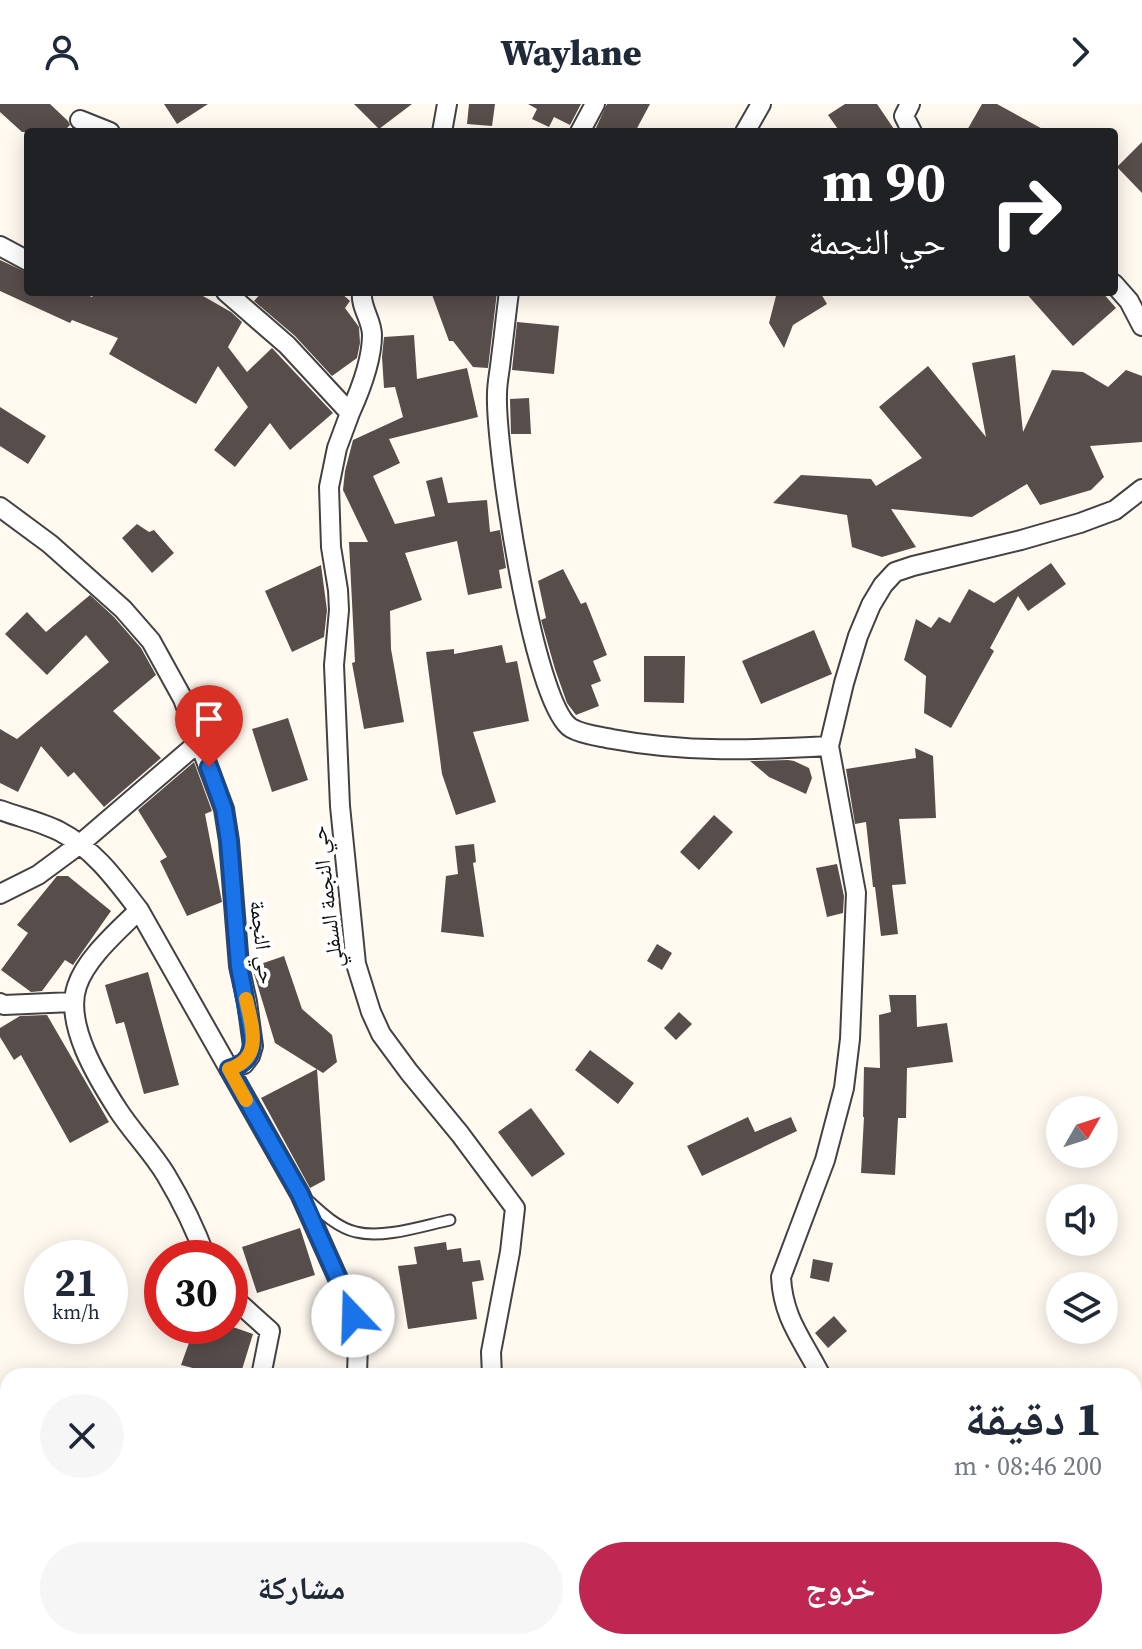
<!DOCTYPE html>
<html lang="ar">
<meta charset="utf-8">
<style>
body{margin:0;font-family:"Source Serif 4","Noto Naskh Arabic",serif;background:#f6f6f7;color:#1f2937;direction:rtl;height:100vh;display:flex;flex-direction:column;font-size:30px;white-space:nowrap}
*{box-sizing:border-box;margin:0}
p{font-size:26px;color:#747a83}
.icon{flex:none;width:44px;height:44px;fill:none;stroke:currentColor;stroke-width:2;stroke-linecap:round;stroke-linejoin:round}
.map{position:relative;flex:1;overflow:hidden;direction:ltr}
.details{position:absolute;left:0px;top:1264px;width:1142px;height:282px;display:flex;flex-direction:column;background:#fff;border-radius:24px 24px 0 0;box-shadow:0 4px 20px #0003;direction:rtl}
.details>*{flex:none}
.banner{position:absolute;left:24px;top:24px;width:1094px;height:168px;border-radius:8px;box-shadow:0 4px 20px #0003;direction:rtl;background:#202124;color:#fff;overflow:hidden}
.needle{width:52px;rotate:51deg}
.tools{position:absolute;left:1046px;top:992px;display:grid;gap:16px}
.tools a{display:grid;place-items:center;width:72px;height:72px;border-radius:50%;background:#fff;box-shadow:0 4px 20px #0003;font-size:40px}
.speed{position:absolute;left:24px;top:1136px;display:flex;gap:16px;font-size:40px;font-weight:700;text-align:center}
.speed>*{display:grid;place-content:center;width:104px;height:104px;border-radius:50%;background:#fff;box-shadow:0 4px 20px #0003;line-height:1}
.speed small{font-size:20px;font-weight:400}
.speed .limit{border:12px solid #d22;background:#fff;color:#111}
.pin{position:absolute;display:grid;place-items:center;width:68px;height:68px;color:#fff;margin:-82px -34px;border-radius:50% 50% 50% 0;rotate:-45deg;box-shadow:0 0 8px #0007}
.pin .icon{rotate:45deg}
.me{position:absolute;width:88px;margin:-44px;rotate:339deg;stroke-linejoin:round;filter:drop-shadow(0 0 6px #0008)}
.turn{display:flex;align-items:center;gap:28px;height:168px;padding:0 40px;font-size:36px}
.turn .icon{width:104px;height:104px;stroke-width:2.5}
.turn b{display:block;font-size:56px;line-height:68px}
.round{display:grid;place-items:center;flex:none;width:84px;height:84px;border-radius:42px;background:#f6f6f7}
.headline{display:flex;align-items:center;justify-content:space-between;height:136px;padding:0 40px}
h1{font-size:48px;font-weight:800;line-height:60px}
.primary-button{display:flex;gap:16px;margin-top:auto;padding:16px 40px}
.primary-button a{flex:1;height:92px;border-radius:48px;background:#bf2651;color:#fff;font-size:32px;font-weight:800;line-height:92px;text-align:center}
.primary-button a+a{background:#f6f6f7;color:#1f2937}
header{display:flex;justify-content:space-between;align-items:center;height:104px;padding:0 40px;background:#fff;font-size:36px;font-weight:800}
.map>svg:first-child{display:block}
.building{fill:#574d4b}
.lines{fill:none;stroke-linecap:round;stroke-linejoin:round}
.service-casing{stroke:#424242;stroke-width:13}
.minor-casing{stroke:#424242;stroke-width:22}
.service{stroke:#fff;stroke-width:9}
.minor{stroke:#fff;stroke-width:18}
.route-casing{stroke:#114b97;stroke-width:20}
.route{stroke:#1a73e8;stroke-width:14}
.slow{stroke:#f59e0b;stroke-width:14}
.labels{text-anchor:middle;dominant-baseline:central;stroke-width:8;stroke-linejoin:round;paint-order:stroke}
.street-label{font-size:22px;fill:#0f0f0f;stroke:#fff}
</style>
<header><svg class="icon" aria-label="forward" viewBox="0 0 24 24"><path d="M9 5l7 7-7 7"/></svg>Waylane<svg class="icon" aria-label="person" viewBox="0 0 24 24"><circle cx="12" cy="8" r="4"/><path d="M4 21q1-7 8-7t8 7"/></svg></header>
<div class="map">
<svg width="1142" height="1545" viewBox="0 0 1142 1545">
<rect width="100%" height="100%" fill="#fff9f0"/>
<path class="building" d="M 0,0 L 50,0 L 68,17 L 70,21 L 63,28 L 22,28 L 0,8 Z
M 164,0 L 208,0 L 177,20 Z
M 354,0 L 412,0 L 379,25 Z
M 469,0 L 495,0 L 492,22 L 467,20 Z
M 528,0 L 581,0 L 570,21 L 554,13 L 549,23 L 532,15 L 537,5 Z
M 607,0 L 650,0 L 635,28 L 594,28 Z
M 845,0 L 877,0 L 896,28 L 840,28 L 828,11 Z
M 982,0 L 997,0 L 1048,28 L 966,28 Z
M 1142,38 L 1142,89 L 1117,63 Z
M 0,156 L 28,169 L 28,188 L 81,188 L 92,193 L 95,188 L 196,188 L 231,208 L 242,218 L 228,243 L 247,268 L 272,244 L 333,309 L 290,346 L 270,319 L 235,363 L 214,346 L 248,303 L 218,262 L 196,300 L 109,250 L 118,234 L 72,216 L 70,219 L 0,187 Z
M 262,188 L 340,188 L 350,197 L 345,204 L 359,223 L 360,239 L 357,254 L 332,272 L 295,232 L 254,197 Z
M 431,188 L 497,188 L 488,264 L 473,263 L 453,237 L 449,237 Z
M 777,188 L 820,188 L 827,200 L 793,221 L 784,244 L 769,219 Z
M 1025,188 L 1102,188 L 1116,204 L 1073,242 Z
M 517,218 L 559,222 L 554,270 L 512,266 Z
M 414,231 L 417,275 L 467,264 L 478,313 L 389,335 L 400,359 L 373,372 L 395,420 L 435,412 L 426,377 L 442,373 L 448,399 L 487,396 L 490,428 L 500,426 L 506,464 L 499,466 L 502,484 L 468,491 L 457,437 L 405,449 L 422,496 L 390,507 L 391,545 L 404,618 L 364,625 L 352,559 L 355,558 L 349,438 L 368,438 L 343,386 L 345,367 L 353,336 L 403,313 L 395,283 L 384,284 L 382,253 L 384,233 Z
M 1015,251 L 1023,328 L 1052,266 L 1083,268 L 1108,283 L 1126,266 L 1142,272 L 1142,338 L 1090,342 L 1104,373 L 1091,386 L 1040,401 L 1027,380 L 972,413 L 891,405 L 916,443 L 882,453 L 852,443 L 847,411 L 773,399 L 801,371 L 871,375 L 876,382 L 922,354 L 879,303 L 928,262 L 986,333 L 972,259 Z
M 529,294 L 531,330 L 511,330 L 510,295 Z
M 0,303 L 46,332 L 28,360 L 0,342 Z
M 137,420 L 149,428 L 154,426 L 174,449 L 152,469 L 122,434 Z
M 1051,459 L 1066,480 L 1028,507 L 1018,492 L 990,544 L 994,547 L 951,624 L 924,609 L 926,572 L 904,556 L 916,515 L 931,524 L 939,513 L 950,519 L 969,485 L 994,499 Z
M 321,461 L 327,506 L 324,533 L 292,548 L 265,487 Z
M 563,465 L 581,500 L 586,498 L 607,551 L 593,557 L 601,577 L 591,581 L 599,602 L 576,611 L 567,599 L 555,565 L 541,516 L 546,514 L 538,477 Z
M 90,491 L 114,513 L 141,544 L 156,571 L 113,607 L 161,654 L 104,703 L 74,668 L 68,673 L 41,642 L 18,688 L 0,679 L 0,625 L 17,635 L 109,558 L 86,531 L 47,571 L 5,530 L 27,508 L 46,528 Z
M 814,526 L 832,570 L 761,600 L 742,557 Z
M 502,541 L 506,559 L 517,557 L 529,617 L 473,628 L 496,698 L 456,711 L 442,670 L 426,548 L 454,545 L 454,550 Z
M 644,552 L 685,552 L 684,599 L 644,598 Z
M 288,614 L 308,676 L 272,688 L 252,625 Z
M 915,644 L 933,652 L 936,714 L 899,715 L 906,780 L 892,781 L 898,830 L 881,832 L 875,783 L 873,783 L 866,718 L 855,720 L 846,665 L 916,654 Z
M 788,656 L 794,657 L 809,664 L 812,674 L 806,690 L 769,673 L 750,657 Z
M 194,658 L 212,707 L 205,710 L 222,798 L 187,812 L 160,757 L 167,753 L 138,706 Z
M 714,711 L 733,728 L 699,766 L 680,748 Z
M 474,740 L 476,758 L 473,759 L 484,833 L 441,828 L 446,772 L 458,770 L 455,742 Z
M 837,760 L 844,792 L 843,809 L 827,813 L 816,764 Z
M 57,772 L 68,772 L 111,807 L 73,861 L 65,856 L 42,887 L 31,888 L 1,866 L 28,829 L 17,821 Z
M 657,840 L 672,849 L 662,866 L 647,857 Z
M 284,852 L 302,905 L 332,931 L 337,958 L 323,969 L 275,939 L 252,863 Z
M 148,868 L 179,981 L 144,990 L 124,918 L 116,920 L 105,881 Z
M 889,891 L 916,891 L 917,923 L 947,919 L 953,958 L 907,964 L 906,1014 L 898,1014 L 895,1071 L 861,1069 L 864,1013 L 863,1013 L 864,963 L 880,964 L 879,911 L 891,908 Z
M 679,908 L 692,920 L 676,936 L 664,924 Z
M 47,911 L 109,1018 L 70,1039 L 21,951 L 14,956 L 0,933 L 0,924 L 20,912 Z
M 590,946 L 634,979 L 618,1000 L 575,966 Z
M 317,965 L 325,1076 L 310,1084 L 261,994 Z
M 531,1004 L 565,1050 L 532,1073 L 498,1028 Z
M 748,1013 L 755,1028 L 791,1013 L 797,1027 L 702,1072 L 687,1042 Z
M 300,1124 L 315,1171 L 257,1189 L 242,1143 Z
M 446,1138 L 447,1146 L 461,1144 L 463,1158 L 480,1156 L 484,1176 L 472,1178 L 477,1215 L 408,1225 L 398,1162 L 417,1160 L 414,1143 Z
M 813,1155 L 833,1159 L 829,1178 L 810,1174 Z
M 834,1212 L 847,1227 L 828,1244 L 815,1229 Z
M 195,1222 L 230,1222 L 253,1230 L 240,1272 L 224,1272 L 181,1261 Z"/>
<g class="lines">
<defs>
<path id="service" d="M 309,1097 C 322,1109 338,1124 356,1128 C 383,1135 422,1122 450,1116"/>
<path id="minor" d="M 910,0 L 904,12 L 912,28
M 80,16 L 110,28
M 442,28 L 447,0
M 580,28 L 595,0
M 745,28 L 761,0
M 0,142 L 28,157
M 1114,180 L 1129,197 L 1142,222
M 226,188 L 287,241 L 350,309 C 360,287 372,255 372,231 C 372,216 360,203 362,188
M 509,188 C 506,210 504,232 501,254 C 500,266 497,278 497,290 C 495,341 533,600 571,624 C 583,631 599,632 612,635 C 686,649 755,646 829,642
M 350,309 L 337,344 L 329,383 L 331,443 L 338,486 L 339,506 L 334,561 L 340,702 L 356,860 L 371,908 L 381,930 L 409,968 L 460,1030 L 515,1104 L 510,1148 L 491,1248 L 492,1272
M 0,403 L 50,440 L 123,505 L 151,537 L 183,595 L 224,705 L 229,737 L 239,862 L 247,898 L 253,942 L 250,952 L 244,960 L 229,965
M 0,706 C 19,713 41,718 59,727 C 94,745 116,776 139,806 L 300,1090 L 344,1188 L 353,1212 L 358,1238 L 357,1272
M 0,790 L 38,771 L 80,740 L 199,638
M 139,806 C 118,827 86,854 77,882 C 64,920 98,975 118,1006 C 133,1029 152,1048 166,1071 C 181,1096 196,1127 206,1154
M 0,899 L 4,901 L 73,898
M 230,1196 L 240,1200 L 270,1227 L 261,1272
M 821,1272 C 803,1236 783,1215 781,1173 L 825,1056 L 844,984 L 850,935 L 856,789 L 829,642 L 844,579 L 858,532 L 871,501 L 883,481 L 895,468 L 913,462 L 1021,436 L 1080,419 L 1115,406 L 1142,385
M 1134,1484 L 1142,1477
M 447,1538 L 449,1545
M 586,1538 L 587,1545
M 778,1545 L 779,1538
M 1063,1545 L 1072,1538"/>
</defs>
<use href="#service" class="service-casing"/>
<use href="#minor" class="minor-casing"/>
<use href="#service" class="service"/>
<use href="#minor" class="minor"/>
</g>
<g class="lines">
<defs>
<path id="route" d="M 209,663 L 224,705 L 229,737 L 239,862 L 252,932 C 253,951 247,960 229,965 L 300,1090 L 344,1188 L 353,1212"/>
</defs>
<use href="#route" class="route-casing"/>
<use href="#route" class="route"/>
<path class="slow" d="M 246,895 C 252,923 264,954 229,965 L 246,996"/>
</g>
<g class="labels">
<g class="street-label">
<text transform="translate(326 793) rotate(-97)">حي النجمة السفلي</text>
<text transform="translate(263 838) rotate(83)">حي النجمة</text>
</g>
</g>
</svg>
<div class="tools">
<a><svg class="needle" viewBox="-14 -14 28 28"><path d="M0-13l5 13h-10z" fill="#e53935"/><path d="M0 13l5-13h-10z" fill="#747a83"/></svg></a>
<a><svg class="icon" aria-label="sound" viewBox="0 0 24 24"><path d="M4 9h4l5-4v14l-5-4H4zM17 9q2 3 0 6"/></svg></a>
<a><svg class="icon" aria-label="layers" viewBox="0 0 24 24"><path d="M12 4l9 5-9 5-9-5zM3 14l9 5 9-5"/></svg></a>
</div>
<div class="speed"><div>21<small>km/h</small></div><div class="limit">30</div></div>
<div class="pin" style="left:209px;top:663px;background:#d93025"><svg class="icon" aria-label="arrive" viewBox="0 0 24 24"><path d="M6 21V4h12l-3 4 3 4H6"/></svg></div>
<svg class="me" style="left:353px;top:1212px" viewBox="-20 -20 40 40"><circle r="19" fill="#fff"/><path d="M0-13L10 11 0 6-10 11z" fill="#1a73e8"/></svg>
<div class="banner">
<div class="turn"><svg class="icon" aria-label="right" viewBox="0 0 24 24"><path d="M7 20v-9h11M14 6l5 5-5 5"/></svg><div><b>90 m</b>حي النجمة</div></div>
</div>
<section class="details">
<div class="headline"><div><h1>1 دقيقة</h1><p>200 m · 08:46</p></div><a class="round"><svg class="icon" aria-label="close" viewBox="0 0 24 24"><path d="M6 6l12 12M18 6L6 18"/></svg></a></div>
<div class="primary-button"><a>خروج</a><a>مشاركة</a></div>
</section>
</div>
